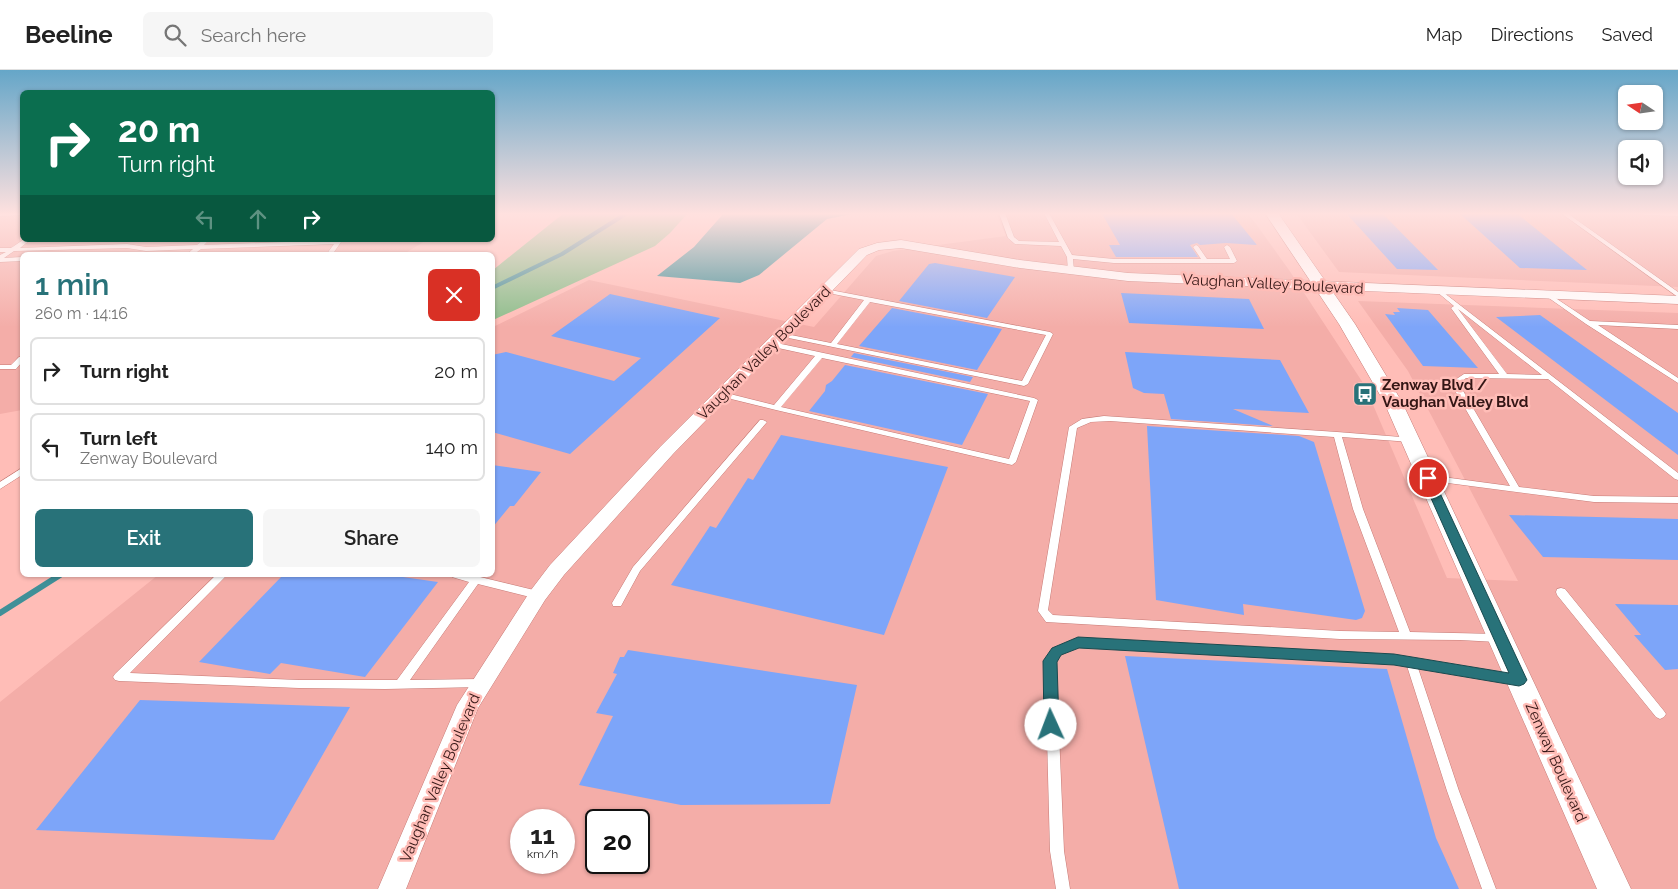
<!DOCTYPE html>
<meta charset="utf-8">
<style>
body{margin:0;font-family:Raleway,sans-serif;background:#f6f6f6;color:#222;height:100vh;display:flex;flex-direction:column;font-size:19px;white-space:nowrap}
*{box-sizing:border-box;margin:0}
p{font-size:16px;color:#767676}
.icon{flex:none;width:28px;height:28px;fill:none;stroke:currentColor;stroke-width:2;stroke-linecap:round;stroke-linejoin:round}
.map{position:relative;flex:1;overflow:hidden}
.details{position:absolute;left:20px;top:182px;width:475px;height:325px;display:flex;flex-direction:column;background:#fff;border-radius:8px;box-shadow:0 1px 4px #0004}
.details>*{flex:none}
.hud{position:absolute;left:20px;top:20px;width:475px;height:152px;border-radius:8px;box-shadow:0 1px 4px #0004;background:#0b6e4f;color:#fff;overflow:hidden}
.needle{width:32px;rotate:283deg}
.tools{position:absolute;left:1618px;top:15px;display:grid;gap:10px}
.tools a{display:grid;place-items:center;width:45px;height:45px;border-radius:8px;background:#fff;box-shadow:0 1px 4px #0004;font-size:25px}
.speed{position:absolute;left:510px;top:739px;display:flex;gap:10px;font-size:25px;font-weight:700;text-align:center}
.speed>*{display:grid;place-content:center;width:65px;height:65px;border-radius:50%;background:#fff;box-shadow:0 1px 4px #0004;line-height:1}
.speed small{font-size:12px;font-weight:400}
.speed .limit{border:2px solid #111;border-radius:8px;background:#fff;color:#111}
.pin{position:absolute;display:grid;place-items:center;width:42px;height:42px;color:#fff;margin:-21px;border:2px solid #fff;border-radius:50%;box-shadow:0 1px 5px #0007}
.me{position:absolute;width:55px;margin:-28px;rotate:358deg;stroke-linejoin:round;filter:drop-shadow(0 0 4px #0008)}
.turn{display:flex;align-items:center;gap:18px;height:105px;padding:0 15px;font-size:22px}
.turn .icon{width:65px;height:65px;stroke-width:2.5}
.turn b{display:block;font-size:35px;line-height:42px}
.lanes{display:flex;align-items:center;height:48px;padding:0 15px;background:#0003;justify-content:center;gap:25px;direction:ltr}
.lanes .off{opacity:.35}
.round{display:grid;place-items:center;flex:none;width:52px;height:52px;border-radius:8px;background:#f6f6f6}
.overview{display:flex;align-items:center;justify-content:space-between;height:85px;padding:0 15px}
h1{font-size:30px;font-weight:600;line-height:38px;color:#287279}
.primary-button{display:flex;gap:10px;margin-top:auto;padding:10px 15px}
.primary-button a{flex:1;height:58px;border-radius:8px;background:#287279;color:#fff;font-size:20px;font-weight:600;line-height:58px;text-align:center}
.primary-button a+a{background:#f6f6f6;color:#222}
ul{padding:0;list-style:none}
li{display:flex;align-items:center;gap:15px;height:68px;margin:0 10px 8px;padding:0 5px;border:2px solid #e0e0e0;border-radius:8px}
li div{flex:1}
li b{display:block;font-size:19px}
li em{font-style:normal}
header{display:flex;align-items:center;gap:30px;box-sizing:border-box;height:70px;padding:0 25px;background:#fff;border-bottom:1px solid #e0e0e0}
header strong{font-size:24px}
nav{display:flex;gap:28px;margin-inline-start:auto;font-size:18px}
.search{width:350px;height:45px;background:#f6f6f6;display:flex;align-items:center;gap:12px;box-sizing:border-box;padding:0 18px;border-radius:8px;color:#767676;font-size:19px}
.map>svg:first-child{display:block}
.built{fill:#f4ada8;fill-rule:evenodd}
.green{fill:#8bbd8a}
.water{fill:#409098}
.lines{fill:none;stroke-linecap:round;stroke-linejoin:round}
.stream-far1{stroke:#409098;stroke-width:4}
.stream{stroke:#409098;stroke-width:6}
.building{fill:#7da5f9}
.service-casing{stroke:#c67a75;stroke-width:1}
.minor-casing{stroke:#c67a75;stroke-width:1}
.tertiary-casing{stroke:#c67a75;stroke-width:1}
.service{fill:#fff;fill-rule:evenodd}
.minor{fill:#fff;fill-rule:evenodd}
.tertiary{fill:#fff;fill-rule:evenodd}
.route{fill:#287279;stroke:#1a4a4f}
.labels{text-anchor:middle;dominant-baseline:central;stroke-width:5;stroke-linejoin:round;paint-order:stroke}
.street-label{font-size:15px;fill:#341615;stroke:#ffbdb7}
.poi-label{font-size:15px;font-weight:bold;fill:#341615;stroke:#ffbdb7;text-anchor:start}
</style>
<header>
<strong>Beeline</strong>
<div class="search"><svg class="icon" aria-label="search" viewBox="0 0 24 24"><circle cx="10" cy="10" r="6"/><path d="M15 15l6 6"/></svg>Search here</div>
<nav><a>Map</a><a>Directions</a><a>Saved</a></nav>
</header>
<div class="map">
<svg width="1678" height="819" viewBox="0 0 1678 819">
<rect width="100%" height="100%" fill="#ffbdb7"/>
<path class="built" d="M 7,143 L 22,143 L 22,170 L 427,170 L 402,185 L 22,185 L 22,340 L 0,344 L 0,147 Z
M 996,143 L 1248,143 L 1289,200 L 1365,316 L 1447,508 L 1518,511 L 1408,301 L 1358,231 L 1678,243 L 1678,819 L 0,819 L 0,632 L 158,505 L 492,505 L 493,257 L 589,210 L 814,257 L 876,186 L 893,181 L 1006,166 ZM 521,750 L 564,750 L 564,792 L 521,792 ZM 596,750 L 639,750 L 639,792 L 596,792 Z
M 1296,143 L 1678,143 L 1678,217 L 1339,202 Z"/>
<path class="green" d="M 564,143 L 688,143 L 670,163 L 655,176 L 493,250 L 493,200 Z"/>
<path class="water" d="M 724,143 L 857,143 L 827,149 L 759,205 L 740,213 L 657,206 L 694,177 Z"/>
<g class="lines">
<path class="stream-far1" d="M 492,218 L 562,184 L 627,143"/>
<path class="stream" d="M 0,543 L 60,505"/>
</g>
<path class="building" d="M 1101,142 L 1230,142 L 1257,175 L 1226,173 L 1200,175 L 1197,173 L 1190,175 L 1198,187 L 1116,187 L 1109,175 L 1120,175 Z
M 1345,142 L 1381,142 L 1438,200 L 1397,199 Z
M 1458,142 L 1515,142 L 1587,200 L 1520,198 Z
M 935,193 L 1015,207 L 987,248 L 899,231 L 929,194 Z
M 1121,223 L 1249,229 L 1264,259 L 1129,253 Z
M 610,224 L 720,248 L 570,384 L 492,362 L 492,285 L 506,282 L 614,311 L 641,288 L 551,266 Z
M 892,238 L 1002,259 L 977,300 L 859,276 Z
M 1397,238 L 1428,240 L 1478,298 L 1423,296 L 1385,244 L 1395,245 L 1393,242 L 1400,242 Z
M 1540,245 L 1678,343 L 1678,385 L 1496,247 Z
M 1125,282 L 1280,290 L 1309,343 L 1233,339 L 1273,356 L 1171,349 L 1164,324 L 1144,323 L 1133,318 Z
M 854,283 L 973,307 L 970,312 L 851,287 Z
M 845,295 L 988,324 L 962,375 L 809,341 L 825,321 L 826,315 L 832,311 Z
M 1147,356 L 1299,366 L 1314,372 L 1365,541 L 1362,548 L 1356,550 L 1243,534 L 1244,545 L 1156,530 Z
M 781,365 L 948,397 L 884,565 L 671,515 L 710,456 L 716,458 L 748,408 L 753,410 Z
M 492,395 L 541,402 L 514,436 L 510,436 L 492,458 Z
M 1509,445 L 1678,449 L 1678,490 L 1543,487 Z
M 283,505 L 389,505 L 438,512 L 365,607 L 281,593 L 270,604 L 199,592 Z
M 1615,534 L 1678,535 L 1678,599 L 1665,600 L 1634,565 L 1641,565 Z
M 628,580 L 857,615 L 830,734 L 681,735 L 579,715 L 613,646 L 596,643 L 617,604 L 613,603 L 620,587 L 624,587 Z
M 1125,586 L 1387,599 L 1436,768 L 1459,819 L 1179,819 Z
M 140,630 L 350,637 L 274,770 L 36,760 Z"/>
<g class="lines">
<defs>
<path id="service" d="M 0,143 L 22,143 L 22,145 L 0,146 Z
M 999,143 L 1005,143 L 1014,167 L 1019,171 L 1059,172 L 1044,143 L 1049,143 L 1072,185 L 1114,189 L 1201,189 L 1193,177 L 1196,175 L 1198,176 L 1207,189 L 1230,189 L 1224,177 L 1227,175 L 1230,177 L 1237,191 L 1234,193 L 1114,193 L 1073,189 L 1074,201 L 1071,203 L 1068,201 L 1067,187 L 1061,176 L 1015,174 L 1008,168 Z
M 1561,143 L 1567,143 L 1678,222 L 1678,227 Z
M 1642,143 L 1678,143 L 1678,146 L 1645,145 Z
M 23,170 L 30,170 L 20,178 L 127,174 L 146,177 L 197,175 L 203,170 L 209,170 L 204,175 L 338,170 L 341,172 L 332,185 L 326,185 L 334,174 L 201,179 L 193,185 L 186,185 L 193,179 L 146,181 L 127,178 L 14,181 L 4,188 L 22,187 L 22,191 L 0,192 L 0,185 L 6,182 L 0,182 L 0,178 L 11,178 Z
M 825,219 L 1050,262 L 1053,264 L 1028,314 L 1024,316 L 779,266 L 777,265 L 781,263 L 831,273 L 864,230 L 823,222 L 823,220 ZM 870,232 L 1046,265 L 1022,311 L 837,274 Z
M 1439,219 L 1678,403 L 1678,410 L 1675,409 L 1548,309 L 1466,308 L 1460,313 L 1462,319 L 1519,417 L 1594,426 L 1678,427 L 1678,433 L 1594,432 L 1425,410 L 1424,408 L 1428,405 L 1510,416 L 1454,319 L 1452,312 L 1464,304 L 1499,304 L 1451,238 L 1454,236 L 1437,222 L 1437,220 ZM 1458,239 L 1542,305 L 1507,304 Z
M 1548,223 L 1590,251 L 1678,255 L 1678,259 L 1598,255 L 1678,308 L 1678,313 L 1586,254 L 1546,226 L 1546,224 Z
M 769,272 L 772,272 L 1034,328 L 1038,330 L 1016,392 L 1012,395 L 776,340 L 719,326 L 718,324 L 719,322 L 722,322 L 774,335 L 815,286 L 769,276 ZM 822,288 L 1030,331 L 1009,389 L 781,337 Z
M 19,287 L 22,287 L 22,292 L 16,299 L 0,299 L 0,295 L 11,295 Z
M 1104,346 L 1337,362 L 1414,368 L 1415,370 L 1414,372 L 1411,372 L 1342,367 L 1363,439 L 1410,562 L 1497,564 L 1501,565 L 1502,568 L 1501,571 L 1497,572 L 1460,570 L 1340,569 L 1046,552 L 1038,541 L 1069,357 L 1082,349 ZM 1110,351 L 1334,367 L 1353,439 L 1399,562 L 1340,561 L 1053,545 L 1048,540 L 1077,358 L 1091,352 Z
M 760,350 L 763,350 L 767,352 L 640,501 L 621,536 L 613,536 L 612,533 L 633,497 Z
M 22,398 L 22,405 L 0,419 L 0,412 Z
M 216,505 L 227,505 L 130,603 L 299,610 L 397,610 L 469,512 L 452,507 L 450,505 L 476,506 L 538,521 L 542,522 L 543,525 L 542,528 L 538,529 L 478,514 L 410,610 L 481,609 L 485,610 L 487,613 L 485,616 L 481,617 L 385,619 L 299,618 L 119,611 L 115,610 L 113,607 L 115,604 Z
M 1561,518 L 1565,519 L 1664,641 L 1666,644 L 1664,647 L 1660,649 L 1656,647 L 1557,525 L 1556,522 L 1557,519 Z
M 1078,568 L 1394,586 L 1519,606 L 1521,609 L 1519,612 L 1515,613 L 1418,598 L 1459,721 L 1496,819 L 1482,819 L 1447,721 L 1407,596 L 1394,594 L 1079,576 L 1061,585 L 1056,592 L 1064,781 L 1070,819 L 1056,819 L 1050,781 L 1045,591 L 1053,579 Z"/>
<path id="minor" d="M 901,170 L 1020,190 L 1128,203 L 1678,226 L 1678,234 L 1128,211 L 1020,198 L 901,178 L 879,180 L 867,185 L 673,384 L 564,505 L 545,530 L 478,638 L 406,819 L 378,819 L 457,635 L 531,520 L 550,495 L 661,376 L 859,179 L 877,173 Z"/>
<path id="tertiary" d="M 1265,143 L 1278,143 L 1355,254 L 1402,332 L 1631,819 L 1597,819 L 1384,332 L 1339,254 Z"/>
</defs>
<use href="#service" class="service-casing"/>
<use href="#minor" class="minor-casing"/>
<use href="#tertiary" class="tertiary-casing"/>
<use href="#service" class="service"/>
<use href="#minor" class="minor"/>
<use href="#tertiary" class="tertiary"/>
</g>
<linearGradient id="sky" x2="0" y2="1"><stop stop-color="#65a6c8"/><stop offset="0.56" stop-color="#ffe1df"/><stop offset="1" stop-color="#ffe1df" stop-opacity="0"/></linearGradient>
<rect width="1678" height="257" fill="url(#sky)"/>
<path class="route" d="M 1428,404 L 1433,408 L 1527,610 L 1524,614 L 1519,616 L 1394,595 L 1079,578 L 1061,585 L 1057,592 L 1059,655 L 1057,659 L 1051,661 L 1046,659 L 1044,655 L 1043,591 L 1052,578 L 1078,567 L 1394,584 L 1509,603 L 1422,408 Z"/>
<defs>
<symbol id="bus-square" viewBox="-11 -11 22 22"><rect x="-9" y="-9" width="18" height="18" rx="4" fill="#287279" stroke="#ffbdb7"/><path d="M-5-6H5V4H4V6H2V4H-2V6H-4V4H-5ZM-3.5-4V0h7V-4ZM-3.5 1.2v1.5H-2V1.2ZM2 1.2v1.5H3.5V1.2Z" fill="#fff"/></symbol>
</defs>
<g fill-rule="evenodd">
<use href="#bus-square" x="1351" y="310" width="28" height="28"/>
</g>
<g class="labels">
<g class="street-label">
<text transform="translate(1273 214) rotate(3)">Vaughan Valley Boulevard</text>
<text transform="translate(764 283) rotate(-45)">Vaughan Valley Boulevard</text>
<text transform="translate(1556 692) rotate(66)">Zenway Boulevard</text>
<text transform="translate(440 708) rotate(-67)">Vaughan Valley Boulevard</text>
</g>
<g class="poi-label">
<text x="1382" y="315">Zenway Blvd /<tspan x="1382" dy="17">Vaughan Valley Blvd</tspan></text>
</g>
</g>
</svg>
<div class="tools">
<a><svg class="needle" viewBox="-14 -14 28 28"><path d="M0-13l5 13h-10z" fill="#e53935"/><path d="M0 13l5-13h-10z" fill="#767676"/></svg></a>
<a><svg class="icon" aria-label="sound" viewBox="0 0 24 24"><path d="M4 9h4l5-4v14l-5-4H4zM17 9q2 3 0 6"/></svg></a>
</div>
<div class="speed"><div>11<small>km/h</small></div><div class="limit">20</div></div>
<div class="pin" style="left:1428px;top:408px;background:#d93025"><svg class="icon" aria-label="arrive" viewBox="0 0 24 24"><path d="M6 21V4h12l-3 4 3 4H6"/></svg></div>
<svg class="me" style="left:1051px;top:655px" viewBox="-20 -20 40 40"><circle r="19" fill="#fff"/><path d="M0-13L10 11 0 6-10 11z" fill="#287279"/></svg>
<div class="hud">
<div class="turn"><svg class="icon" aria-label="right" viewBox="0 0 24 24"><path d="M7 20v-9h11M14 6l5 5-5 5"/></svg><div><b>20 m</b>Turn right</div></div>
<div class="lanes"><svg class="icon off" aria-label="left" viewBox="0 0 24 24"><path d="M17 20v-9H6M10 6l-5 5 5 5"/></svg><svg class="icon off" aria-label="ahead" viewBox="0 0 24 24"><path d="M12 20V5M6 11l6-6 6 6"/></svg><svg class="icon" aria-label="right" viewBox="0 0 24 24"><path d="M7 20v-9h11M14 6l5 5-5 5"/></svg></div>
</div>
<section class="details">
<div class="overview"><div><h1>1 min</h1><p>260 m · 14:16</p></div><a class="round" style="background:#d93025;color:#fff"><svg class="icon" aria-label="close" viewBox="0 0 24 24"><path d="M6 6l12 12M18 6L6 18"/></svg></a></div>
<ul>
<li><svg class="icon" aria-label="right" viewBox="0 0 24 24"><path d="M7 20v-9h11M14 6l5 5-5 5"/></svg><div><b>Turn right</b></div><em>20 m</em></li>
<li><svg class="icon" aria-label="left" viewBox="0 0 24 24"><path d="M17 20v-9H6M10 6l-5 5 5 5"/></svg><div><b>Turn left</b><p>Zenway Boulevard</p></div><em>140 m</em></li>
</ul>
<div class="primary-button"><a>Exit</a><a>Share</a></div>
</section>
</div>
